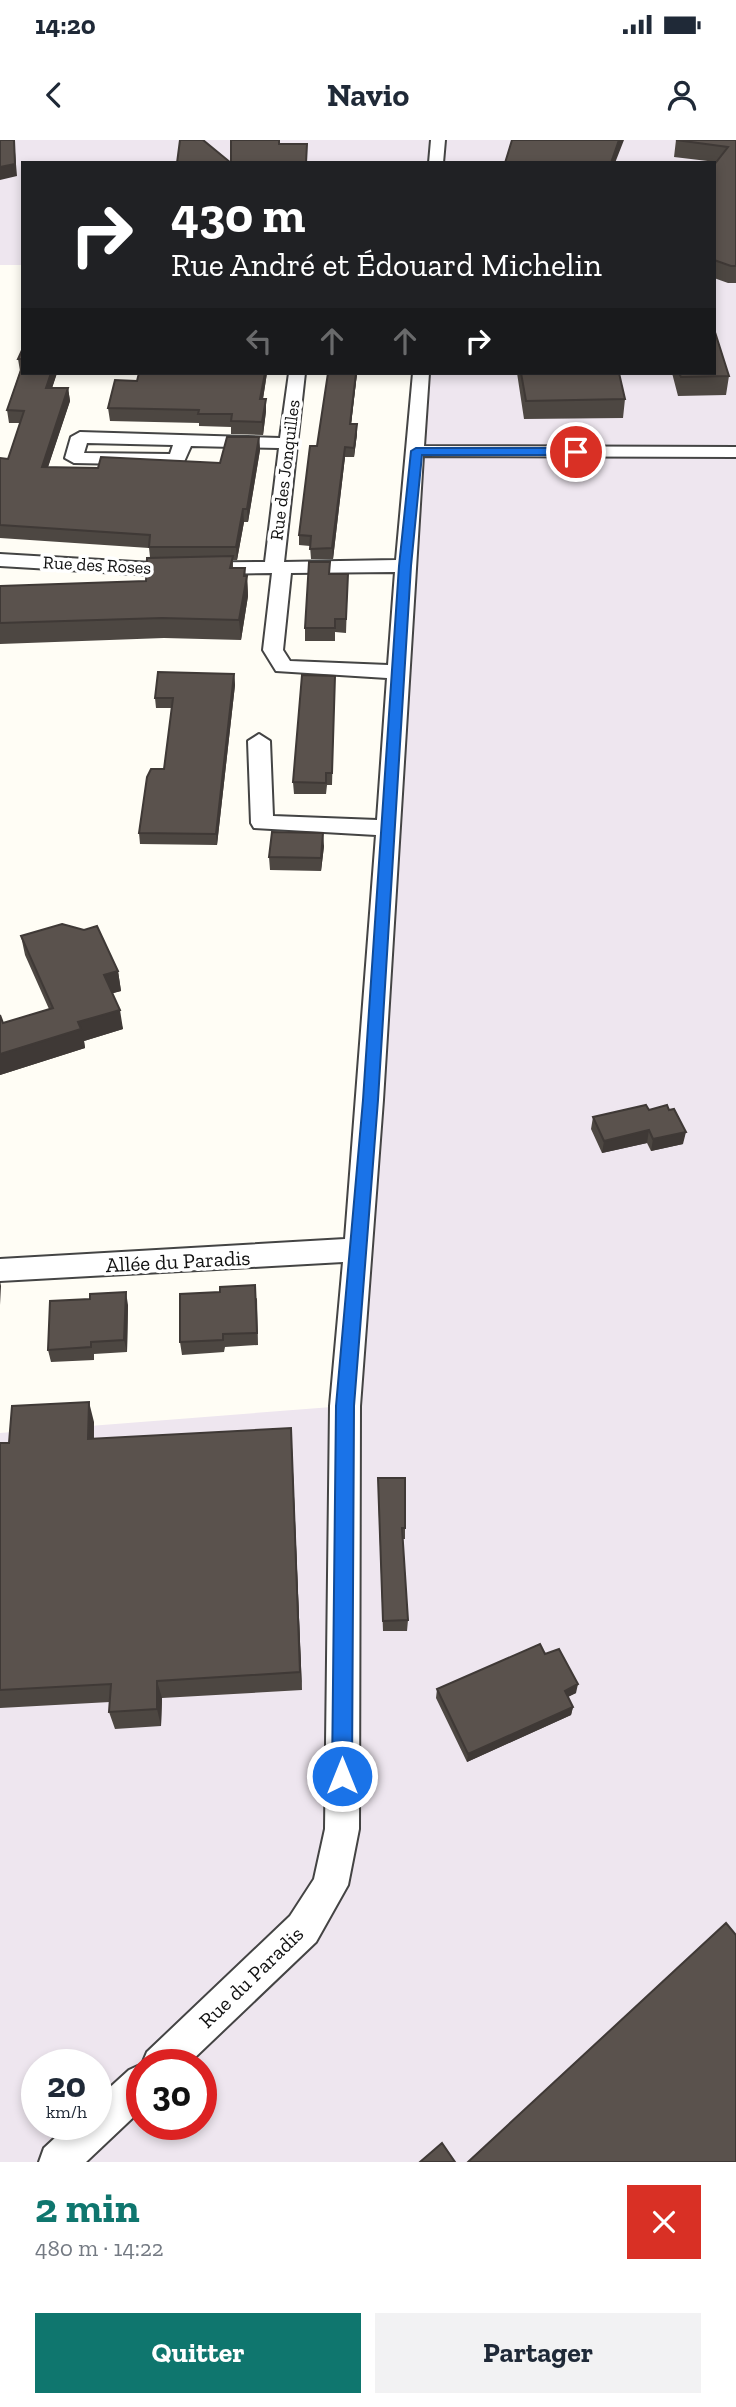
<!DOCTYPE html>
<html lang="fr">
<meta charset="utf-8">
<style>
body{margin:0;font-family:"Zilla Slab",serif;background:#f2f2f3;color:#1f2937;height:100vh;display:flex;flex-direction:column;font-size:26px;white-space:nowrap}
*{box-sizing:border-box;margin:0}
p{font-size:23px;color:#747a83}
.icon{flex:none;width:38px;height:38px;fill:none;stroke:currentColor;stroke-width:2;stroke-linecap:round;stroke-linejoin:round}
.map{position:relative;height:2022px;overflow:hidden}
.panel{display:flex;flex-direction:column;background:#fff;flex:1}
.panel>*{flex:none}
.banner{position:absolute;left:21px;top:21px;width:695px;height:214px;border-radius:0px;box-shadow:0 4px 10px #0003;background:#202124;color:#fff;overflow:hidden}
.speed{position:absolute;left:21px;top:1909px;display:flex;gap:14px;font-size:35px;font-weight:700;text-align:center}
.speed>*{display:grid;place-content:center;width:91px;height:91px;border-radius:50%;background:#fff;box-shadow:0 4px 10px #0003;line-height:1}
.speed small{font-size:18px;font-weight:400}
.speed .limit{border:10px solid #d22;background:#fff;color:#111}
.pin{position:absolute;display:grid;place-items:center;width:60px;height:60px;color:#fff;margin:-30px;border:4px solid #fff;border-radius:50%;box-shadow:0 2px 7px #0007}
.me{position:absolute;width:77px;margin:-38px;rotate:0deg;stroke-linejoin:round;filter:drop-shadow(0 0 5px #0008)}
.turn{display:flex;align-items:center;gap:24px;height:147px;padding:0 35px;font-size:32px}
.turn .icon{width:91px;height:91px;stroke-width:2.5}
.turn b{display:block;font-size:49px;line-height:60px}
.lanes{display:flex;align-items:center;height:66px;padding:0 35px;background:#0003;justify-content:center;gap:35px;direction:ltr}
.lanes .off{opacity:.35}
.round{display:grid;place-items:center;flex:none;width:74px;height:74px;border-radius:0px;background:#f2f2f3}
.overview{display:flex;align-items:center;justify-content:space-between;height:119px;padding:0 35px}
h1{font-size:42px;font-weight:700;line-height:52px;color:#0f766e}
.primary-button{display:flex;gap:14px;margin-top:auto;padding:14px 35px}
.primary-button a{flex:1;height:80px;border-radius:0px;background:#0f766e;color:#fff;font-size:28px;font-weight:700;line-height:80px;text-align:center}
.primary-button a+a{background:#f2f2f3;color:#1f2937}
.status{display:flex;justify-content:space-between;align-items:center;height:49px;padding:0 35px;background:#fff;direction:ltr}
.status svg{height:19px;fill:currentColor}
header{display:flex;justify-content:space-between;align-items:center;height:91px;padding:0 35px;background:#fff;font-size:32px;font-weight:700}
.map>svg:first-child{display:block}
.industrial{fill:#eee6ef;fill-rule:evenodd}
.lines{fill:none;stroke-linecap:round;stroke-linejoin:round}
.minor-casing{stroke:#444;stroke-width:4}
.minor{fill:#fff;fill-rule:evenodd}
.wall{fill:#4d4742}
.shaded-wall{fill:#3f3936}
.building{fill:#5a524d;stroke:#3f3936;stroke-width:2}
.route{fill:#1a73e8;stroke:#114b97;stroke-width:2}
.labels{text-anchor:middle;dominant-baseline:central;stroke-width:7;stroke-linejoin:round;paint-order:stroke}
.far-street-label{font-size:18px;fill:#111;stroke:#fff}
.street-label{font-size:21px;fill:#111;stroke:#fff}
</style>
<div class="status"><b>14:20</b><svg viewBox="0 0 49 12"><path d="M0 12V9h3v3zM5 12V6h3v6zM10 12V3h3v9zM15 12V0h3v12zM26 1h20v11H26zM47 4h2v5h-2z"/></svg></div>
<header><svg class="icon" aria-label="back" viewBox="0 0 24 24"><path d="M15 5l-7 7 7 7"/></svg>Navio<svg class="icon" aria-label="person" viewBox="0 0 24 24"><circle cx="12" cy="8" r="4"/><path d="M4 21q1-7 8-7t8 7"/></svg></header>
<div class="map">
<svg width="736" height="2022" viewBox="0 0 736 2022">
<rect width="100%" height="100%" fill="#fffdf5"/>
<path class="industrial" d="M 0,0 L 736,0 L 736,2022 L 0,2022 L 0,1293 L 345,1266 L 421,233 L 714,233 L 714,23 L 23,23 L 23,125 L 0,125 ZM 37,1925 L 96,1925 L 96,1984 L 37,1984 ZM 142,1925 L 201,1925 L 201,1984 L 142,1984 Z"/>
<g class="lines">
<defs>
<path id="minor" d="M 431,0 L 445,0 L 443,23 L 429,23 Z
M 289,233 L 305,233 L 284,422 L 396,420 L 413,233 L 429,233 L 424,306 L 736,307 L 736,317 L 423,316 L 383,960 L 360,1266 L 359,1689 L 348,1745 L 316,1802 L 187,1925 L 142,1925 L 142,1969 L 86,2022 L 39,2022 L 44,2008 L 70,1984 L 96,1984 L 96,1960 L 129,1930 L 142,1924 L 147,1912 L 290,1776 L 314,1739 L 325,1689 L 330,1266 L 343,1122 L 0,1141 L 0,1119 L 345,1099 L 376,695 L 254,688 L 251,683 L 248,601 L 259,594 L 270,601 L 273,676 L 377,680 L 387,538 L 276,531 L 263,510 L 272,433 L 152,435 L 0,426 L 0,414 L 152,423 L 265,422 L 279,308 L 191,306 L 183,324 L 177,325 L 74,323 L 65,318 L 71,297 L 80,292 L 280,298 ZM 87,303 L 173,305 L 170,314 L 84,313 ZM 395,432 L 388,525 L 290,521 L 283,510 L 291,433 Z"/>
</defs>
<use href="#minor" class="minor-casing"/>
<use href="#minor" class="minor"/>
</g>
<path class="wall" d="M 676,0 L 736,0 L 736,143 L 728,143 L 714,138 L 714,25 L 716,22 L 674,17 Z
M 23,208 L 23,233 L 57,233 L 52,248 L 68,248 L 70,261 L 48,327 L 98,328 L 220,323 L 259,297 L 260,310 L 248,382 L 244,382 L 237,420 L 233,420 L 233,428 L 245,436 L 247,436 L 248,456 L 241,500 L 164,498 L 0,504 L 0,446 L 146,441 L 150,417 L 149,408 L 0,398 L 0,318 L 8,319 L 20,283 L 9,283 L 7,270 L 20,231 L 18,219 Z
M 139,233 L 267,233 L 263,259 L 266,271 L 263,295 L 231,294 L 231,287 L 199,286 L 199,283 L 110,281 L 108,268 L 137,241 Z
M 328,233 L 394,233 L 394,235 L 357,234 L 351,284 L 357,294 L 354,317 L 345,317 L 333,419 L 311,419 L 310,406 L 299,405 L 299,395 L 317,306 Z
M 517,233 L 619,233 L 625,259 L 623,278 L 524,279 Z
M 672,233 L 714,233 L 729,236 L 726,255 L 678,256 Z
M 331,434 L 348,434 L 346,493 L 335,492 L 335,501 L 305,501 L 305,488 Z
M 234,534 L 235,545 L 217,705 L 140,704 L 139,693 L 164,629 L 172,568 L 156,568 L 155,558 Z
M 335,536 L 332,645 L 327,645 L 326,654 L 294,654 L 293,642 Z
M 324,706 L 321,731 L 270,730 L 269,717 Z
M 21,796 L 118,831 L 121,851 L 112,853 L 123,889 L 84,901 L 85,908 L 0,935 L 0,875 L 3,883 L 49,869 L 25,815 Z
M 649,970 L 683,1004 L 651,1011 L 647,1003 L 602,1013 L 591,989 L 593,977 Z
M 257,1158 L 258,1205 L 225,1207 L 224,1212 L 182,1215 L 180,1202 Z
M 128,1165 L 127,1212 L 94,1214 L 94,1220 L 51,1222 L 48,1210 Z
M 94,1282 L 94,1298 L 292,1308 L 302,1550 L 162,1558 L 161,1586 L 115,1589 L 109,1572 L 110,1562 L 0,1568 L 0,1303 L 9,1303 Z
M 378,1350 L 405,1388 L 405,1399 L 403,1399 L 408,1480 L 407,1491 L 383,1491 Z
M 545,1514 L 576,1553 L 568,1557 L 573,1567 L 571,1575 L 467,1622 L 436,1558 L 437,1549 Z"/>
<path class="shaded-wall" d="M 14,0 L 17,36 L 0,40 L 0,27 Z
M 619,0 L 624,0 L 615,23 L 611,23 Z
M 51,233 L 57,233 L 48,260 L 46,248 Z
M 265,233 L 267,233 L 261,271 L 260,259 Z
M 356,233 L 357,233 L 350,294 L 350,284 Z
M 68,248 L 70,261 L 44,339 L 42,327 Z
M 266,259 L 266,271 L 263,295 L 262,282 Z
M 357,284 L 357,294 L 354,317 L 354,308 Z
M 259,297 L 260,310 L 248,382 L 247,369 Z
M 345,307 L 345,317 L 333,419 L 332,408 Z
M 243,369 L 244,382 L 237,420 L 236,407 Z
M 245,428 L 246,444 L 247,436 L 248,456 L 241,500 L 239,480 Z
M 234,534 L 235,545 L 217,705 L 216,694 Z
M 323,693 L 324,706 L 321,731 L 321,718 Z
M 118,831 L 121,851 L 107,855 L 104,835 Z
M 120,870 L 123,889 L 84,901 L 85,908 L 0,935 L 0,914 L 78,882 Z
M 649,990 L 647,1003 L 602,1013 L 604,1001 Z
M 686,992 L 683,1004 L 651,1011 L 653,999 Z
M 0,1141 L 1,1146 L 0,1165 Z
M 126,1152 L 128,1165 L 127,1212 L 124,1200 Z
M 89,1262 L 94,1282 L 93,1319 L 88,1299 Z
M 291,1288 L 292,1308 L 302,1550 L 300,1532 Z
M 157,1541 L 162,1558 L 161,1586 L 157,1569 Z
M 578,1544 L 576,1553 L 563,1559 L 565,1551 Z
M 573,1567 L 571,1575 L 467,1622 L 468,1614 Z"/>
<path class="building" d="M 0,0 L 14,0 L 15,24 L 0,27 Z
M 180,0 L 203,0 L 231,23 L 231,0 L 279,0 L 279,4 L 307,4 L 306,23 L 177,23 Z
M 512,0 L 619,0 L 611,23 L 613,23 L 505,23 Z
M 676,0 L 736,0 L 736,126 L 731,126 L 714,120 L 714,25 L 728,7 Z
M 714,189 L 729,236 L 681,237 L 679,233 L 714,233 Z
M 23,208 L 23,219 L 18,219 Z
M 23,224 L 23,233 L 51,233 L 46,248 L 68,248 L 42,327 L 98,328 L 101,317 L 220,323 L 227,297 L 259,297 L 247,369 L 243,369 L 236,407 L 149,407 L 150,395 L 0,385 L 0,318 L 8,319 L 24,271 L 7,270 Z
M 139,233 L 265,233 L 260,259 L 266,259 L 262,282 L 231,281 L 232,274 L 198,274 L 199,270 L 108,268 L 115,240 L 137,241 Z
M 328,233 L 356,233 L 350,284 L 357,284 L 354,308 L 345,307 L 332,408 L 310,409 L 311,396 L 299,395 L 310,306 L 317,306 Z
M 521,233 L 619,233 L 625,259 L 526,261 Z
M 233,416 L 230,428 L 245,428 L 244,436 L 247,436 L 239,480 L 162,478 L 0,483 L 0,446 L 146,441 L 147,418 Z
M 309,422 L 330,422 L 329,434 L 348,434 L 346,479 L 335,479 L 335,488 L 305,488 Z
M 158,532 L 234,534 L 216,694 L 139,693 L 147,637 L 151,629 L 164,629 L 173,558 L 155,558 Z
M 302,535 L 335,536 L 332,633 L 326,633 L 326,643 L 293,642 Z
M 272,692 L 323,693 L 321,718 L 269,717 Z
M 62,784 L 84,790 L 97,786 L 118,831 L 104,835 L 120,870 L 78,882 L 81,889 L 0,914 L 0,875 L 3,883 L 53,868 L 21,796 Z
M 646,965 L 649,970 L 667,965 L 669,970 L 674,969 L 686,992 L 653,999 L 649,990 L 604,1001 L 593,977 Z
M 255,1145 L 257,1193 L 223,1194 L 223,1200 L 180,1202 L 180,1154 L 220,1152 L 220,1147 Z
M 126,1152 L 124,1200 L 91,1202 L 91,1207 L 48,1210 L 50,1161 L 90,1159 L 90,1154 Z
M 89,1262 L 88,1299 L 291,1288 L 300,1532 L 157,1541 L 157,1569 L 109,1572 L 111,1544 L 0,1550 L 0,1303 L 9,1303 L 12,1266 Z
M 378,1338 L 405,1338 L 405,1388 L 402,1388 L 408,1480 L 383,1481 Z
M 540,1504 L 545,1514 L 559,1509 L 578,1544 L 565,1551 L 573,1567 L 468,1614 L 437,1549 Z
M 726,1783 L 736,1795 L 736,2022 L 468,2022 Z
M 442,2003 L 455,2022 L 420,2022 Z"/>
<path class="route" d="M 416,308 L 576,308 L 582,312 L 576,315 L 422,315 L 411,426 L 378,960 L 354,1266 L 352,1636 L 349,1643 L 342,1646 L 335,1643 L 332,1636 L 336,1266 L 363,960 L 399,426 L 411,311 Z"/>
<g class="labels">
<g class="far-street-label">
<text transform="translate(285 330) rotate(-83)">Rue des Jonquilles</text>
<text transform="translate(97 425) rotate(3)">Rue des Roses</text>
</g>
<g class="street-label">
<text transform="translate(178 1121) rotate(-3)">Allée du Paradis</text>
<text transform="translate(251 1837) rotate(-44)">Rue du Paradis</text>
</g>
</g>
</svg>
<div class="speed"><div>20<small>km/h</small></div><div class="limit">30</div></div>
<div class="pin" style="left:576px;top:312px;background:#d93025"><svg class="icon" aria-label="arrive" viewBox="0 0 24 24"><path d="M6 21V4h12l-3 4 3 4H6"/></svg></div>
<svg class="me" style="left:342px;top:1636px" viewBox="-20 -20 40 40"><circle r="17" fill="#1a73e8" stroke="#fff" stroke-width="3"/><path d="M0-11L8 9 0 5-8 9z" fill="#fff"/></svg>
<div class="banner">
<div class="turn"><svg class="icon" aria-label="right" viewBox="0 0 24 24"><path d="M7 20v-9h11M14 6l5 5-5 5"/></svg><div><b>430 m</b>Rue André et Édouard Michelin</div></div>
<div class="lanes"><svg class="icon off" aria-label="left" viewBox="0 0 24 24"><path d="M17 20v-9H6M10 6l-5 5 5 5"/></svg><svg class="icon off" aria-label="ahead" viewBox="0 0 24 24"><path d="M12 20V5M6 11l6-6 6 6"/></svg><svg class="icon off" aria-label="ahead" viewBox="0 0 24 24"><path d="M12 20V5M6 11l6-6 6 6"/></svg><svg class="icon" aria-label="right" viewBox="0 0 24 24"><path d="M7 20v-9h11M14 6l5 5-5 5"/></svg></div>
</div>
</div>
<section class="panel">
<div class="overview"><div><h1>2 min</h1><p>480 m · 14:22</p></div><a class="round" style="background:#d93025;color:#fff"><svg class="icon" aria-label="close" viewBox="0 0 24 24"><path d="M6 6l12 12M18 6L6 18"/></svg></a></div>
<div class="primary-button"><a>Quitter</a><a>Partager</a></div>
</section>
